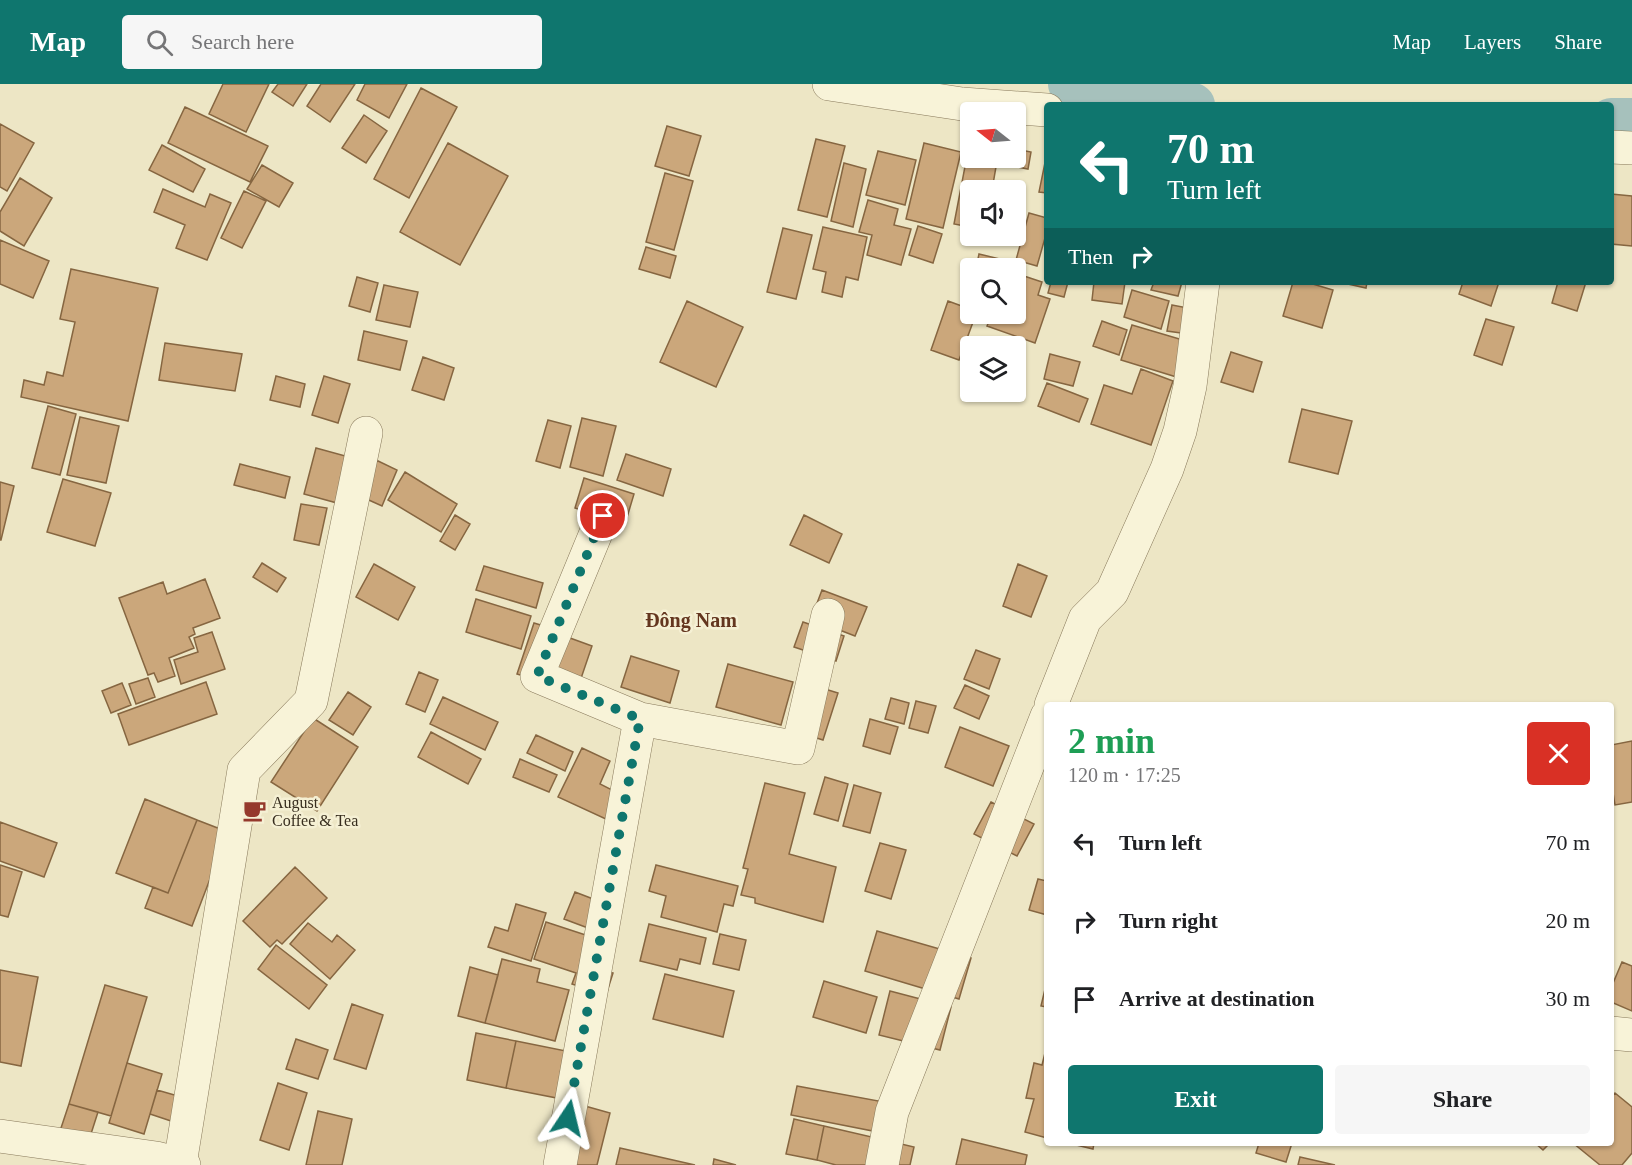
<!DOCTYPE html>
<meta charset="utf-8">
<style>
body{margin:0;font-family:Georgia,serif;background:#f6f6f6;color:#202124;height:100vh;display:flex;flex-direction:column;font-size:22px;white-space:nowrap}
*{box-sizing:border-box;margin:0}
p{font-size:20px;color:#757577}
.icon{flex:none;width:33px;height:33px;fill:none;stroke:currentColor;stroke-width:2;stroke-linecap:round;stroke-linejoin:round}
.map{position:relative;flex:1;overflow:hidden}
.drawer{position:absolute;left:1044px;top:618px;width:570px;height:444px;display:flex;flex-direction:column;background:#fff;border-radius:6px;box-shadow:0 2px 4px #0004}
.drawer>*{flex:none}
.guide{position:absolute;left:1044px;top:18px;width:570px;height:183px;border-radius:6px;box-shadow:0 2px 4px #0004;background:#0f766e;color:#fff;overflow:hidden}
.needle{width:39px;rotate:287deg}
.controls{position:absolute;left:960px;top:18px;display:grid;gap:12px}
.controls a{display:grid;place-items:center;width:66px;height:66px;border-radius:6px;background:#fff;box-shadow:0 2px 4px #0004;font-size:30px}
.pin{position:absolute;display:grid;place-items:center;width:51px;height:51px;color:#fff;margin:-26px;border:3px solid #fff;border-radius:50%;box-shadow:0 2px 6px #0007}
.me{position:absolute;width:66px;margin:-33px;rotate:10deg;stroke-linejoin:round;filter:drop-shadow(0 0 4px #0008)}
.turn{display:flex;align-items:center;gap:21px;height:126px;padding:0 24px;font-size:27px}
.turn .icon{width:78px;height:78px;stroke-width:2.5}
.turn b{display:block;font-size:42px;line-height:51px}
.then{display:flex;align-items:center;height:57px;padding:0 24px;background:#0003;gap:12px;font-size:22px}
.round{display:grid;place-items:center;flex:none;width:63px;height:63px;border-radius:6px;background:#f6f6f6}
.headline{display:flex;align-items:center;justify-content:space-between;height:102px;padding:0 24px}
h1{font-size:36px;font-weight:600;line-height:45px;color:#1e9e55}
.action{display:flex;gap:12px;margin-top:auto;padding:12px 24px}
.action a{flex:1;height:69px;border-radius:6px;background:#0f766e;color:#fff;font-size:24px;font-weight:600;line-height:69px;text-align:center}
.action a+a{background:#f6f6f6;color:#202124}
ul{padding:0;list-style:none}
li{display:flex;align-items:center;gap:18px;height:78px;padding:0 24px}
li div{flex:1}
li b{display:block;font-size:22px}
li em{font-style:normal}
header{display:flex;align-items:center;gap:36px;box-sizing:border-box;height:84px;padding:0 30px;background:#0f766e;color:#fff}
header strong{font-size:28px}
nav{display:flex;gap:33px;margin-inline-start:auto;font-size:21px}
.search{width:420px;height:54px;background:#f6f6f6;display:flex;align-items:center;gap:15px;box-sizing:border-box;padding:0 21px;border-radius:6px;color:#757577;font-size:22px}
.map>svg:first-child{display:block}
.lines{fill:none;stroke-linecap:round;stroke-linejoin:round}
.canal{stroke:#a6c1bc;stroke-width:44}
.building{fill:#cba77b;stroke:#866641;stroke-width:1.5}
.minor-casing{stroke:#88795b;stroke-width:34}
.minor{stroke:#f8f3d8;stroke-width:33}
.route{stroke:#0f766e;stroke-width:10;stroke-dasharray:0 18}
.labels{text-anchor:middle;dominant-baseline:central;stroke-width:5;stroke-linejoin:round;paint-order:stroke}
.poi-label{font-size:16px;fill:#382e1f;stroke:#f5f0d4;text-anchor:start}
.quarter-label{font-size:20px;font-weight:bold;fill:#64361f;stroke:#f5f0d4}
</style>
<header>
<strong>Map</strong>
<div class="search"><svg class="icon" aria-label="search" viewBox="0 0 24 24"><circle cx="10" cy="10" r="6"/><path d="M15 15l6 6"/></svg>Search here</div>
<nav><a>Map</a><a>Layers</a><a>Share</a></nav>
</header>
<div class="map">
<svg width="1632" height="1081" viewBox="0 0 1632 1081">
<rect width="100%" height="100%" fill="#ede6c5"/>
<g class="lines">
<path class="canal" d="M 1070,0 L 1193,21
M 1611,36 L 1632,36"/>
</g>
<path class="building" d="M 223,0 L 269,0 L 246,48 L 209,30 Z
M 278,0 L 307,0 L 293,22 L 272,8 Z
M 321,0 L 355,0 L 330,38 L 307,22 Z
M 365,0 L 407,0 L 389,34 L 357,16 Z
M 421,4 L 457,23 L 409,114 L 374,95 Z
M 185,23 L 268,62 L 250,98 L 168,59 Z
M 364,31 L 387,47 L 366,79 L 342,64 Z
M 0,40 L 34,59 L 7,107 L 0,103 Z
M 667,42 L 701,52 L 689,92 L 655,82 Z
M 816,55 L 845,62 L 827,133 L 798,126 Z
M 448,59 L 508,92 L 460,181 L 400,148 Z
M 924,59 L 961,68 L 943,144 L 906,135 Z
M 162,61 L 205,85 L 193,108 L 149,86 Z
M 1016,65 L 1031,68 L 1028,85 L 1001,80 L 1002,74 L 1016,74 Z
M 878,67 L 916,76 L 905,121 L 866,111 Z
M 1047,69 L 1047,109 L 1039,108 Z
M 967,72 L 997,77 L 992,106 L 970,106 L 970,143 L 954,140 Z
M 844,79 L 866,85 L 853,143 L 831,137 Z
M 262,81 L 293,99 L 279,123 L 247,105 Z
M 665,89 L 693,97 L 674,166 L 646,158 Z
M 20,94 L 52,114 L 24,162 L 0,147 L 0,128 Z
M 163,105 L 205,123 L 210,110 L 231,119 L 207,176 L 176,164 L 185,141 L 154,128 Z
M 244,107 L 266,117 L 242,164 L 221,154 Z
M 1611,110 L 1632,112 L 1632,162 L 1611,160 Z
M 868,116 L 898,125 L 894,141 L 911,145 L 901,181 L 867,171 L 872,151 L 859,148 Z
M 1029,129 L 1047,134 L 1047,147 L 1037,182 L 1016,176 Z
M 918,142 L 942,150 L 933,179 L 909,171 Z
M 823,143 L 867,153 L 858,196 L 846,193 L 842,213 L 822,208 L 826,188 L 813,185 Z
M 783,144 L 812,151 L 796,215 L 767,208 Z
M 0,156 L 49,177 L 33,214 L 0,200 Z
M 646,163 L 676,172 L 670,194 L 639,185 Z
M 979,170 L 1000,175 L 998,184 L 976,184 Z
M 71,185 L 158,204 L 128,337 L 21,313 L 24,296 L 44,301 L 47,288 L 63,292 L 75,238 L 60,235 Z
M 1018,190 L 1042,198 L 1038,211 L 1050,215 L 1035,259 L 987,242 L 992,230 L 1016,230 L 1016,196 Z
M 357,193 L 378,199 L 370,228 L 349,222 Z
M 1051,198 L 1068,198 L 1064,213 L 1048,209 Z
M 1094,198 L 1125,198 L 1122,220 L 1092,216 Z
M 1154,198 L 1182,198 L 1178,212 L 1151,206 Z
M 1293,198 L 1306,198 L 1333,206 L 1322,244 L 1283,232 Z
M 1339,198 L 1367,198 L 1366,204 Z
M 1463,198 L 1499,198 L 1491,222 L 1459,210 Z
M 1558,198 L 1586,198 L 1577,227 L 1552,219 Z
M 384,201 L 418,208 L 410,243 L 376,236 Z
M 1132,206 L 1169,217 L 1161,245 L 1124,233 Z
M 687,217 L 743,243 L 716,303 L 660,278 Z
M 948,217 L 970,225 L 970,230 L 976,230 L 959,276 L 931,266 Z
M 1172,221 L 1193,225 L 1188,250 L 1167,247 Z
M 1486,235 L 1514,243 L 1502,281 L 1474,271 Z
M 1102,237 L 1127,246 L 1119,271 L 1093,262 Z
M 1132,241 L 1193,259 L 1183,295 L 1121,276 Z
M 364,247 L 407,257 L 400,286 L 358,276 Z
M 984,258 L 1005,262 L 983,262 Z
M 165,259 L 242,270 L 235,307 L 159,296 Z
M 1231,268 L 1262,278 L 1253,308 L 1221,298 Z
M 1050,270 L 1080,278 L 1073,302 L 1044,295 Z
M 423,273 L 454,284 L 444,316 L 412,306 Z
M 1141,285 L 1173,297 L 1151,361 L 1091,340 L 1104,301 L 1132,310 Z
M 276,292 L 305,300 L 300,323 L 270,316 Z
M 324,292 L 350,300 L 338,339 L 312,331 Z
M 1047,299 L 1088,315 L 1079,338 L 1038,322 Z
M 48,322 L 76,330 L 60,391 L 32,384 Z
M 1302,325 L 1352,337 L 1338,390 L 1289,378 Z
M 80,333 L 119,342 L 106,399 L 67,391 Z
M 582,334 L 616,342 L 603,392 L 570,383 Z
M 548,336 L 571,342 L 560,384 L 536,377 Z
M 316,364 L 349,373 L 337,419 L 304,410 Z
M 626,370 L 671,385 L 663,412 L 617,396 Z
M 376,376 L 397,386 L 382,422 L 360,412 Z
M 240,380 L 290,393 L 285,414 L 234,401 Z
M 405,388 L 457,420 L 441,448 L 388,416 Z
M 584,394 L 634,410 L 625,440 L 575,424 Z
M 63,395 L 111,409 L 95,462 L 47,448 Z
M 0,398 L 14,402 L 1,456 L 0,456 Z
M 301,420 L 327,424 L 319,461 L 294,456 Z
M 455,431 L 470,440 L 455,466 L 440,457 Z
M 804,431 L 842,450 L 829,479 L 790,461 Z
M 262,479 L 286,494 L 277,508 L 253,493 Z
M 374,480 L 415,503 L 398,536 L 356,513 Z
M 1018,480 L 1047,492 L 1031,533 L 1003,522 Z
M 484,482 L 543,499 L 536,524 L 476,506 Z
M 205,495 L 220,534 L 193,544 L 195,550 L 189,553 L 194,564 L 169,574 L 175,592 L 158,598 L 154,589 L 148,591 L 119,514 L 163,498 L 167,510 Z
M 822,506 L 867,523 L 855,552 L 811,535 Z
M 476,515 L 531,532 L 521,565 L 466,548 Z
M 803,538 L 844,552 L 836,577 L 794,563 Z
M 534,539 L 554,545 L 537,596 L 517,590 Z
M 212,548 L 225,585 L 181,600 L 174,576 L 198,568 L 194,554 Z
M 559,550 L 592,562 L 575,612 L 541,600 Z
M 976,566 L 1000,575 L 989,605 L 964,595 Z
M 631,572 L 679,587 L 670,619 L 621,603 Z
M 728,580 L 793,598 L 781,641 L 716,623 Z
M 419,588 L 438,596 L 425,628 L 406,620 Z
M 148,594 L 155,613 L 136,620 L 129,600 Z
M 206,598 L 217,630 L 129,661 L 118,630 Z
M 122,599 L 131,621 L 111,629 L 102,607 Z
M 812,601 L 838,609 L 823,656 L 798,648 Z
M 965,601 L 989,612 L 979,635 L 954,624 Z
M 348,608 L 371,623 L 353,651 L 329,636 Z
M 443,613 L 498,638 L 485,666 L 430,640 Z
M 891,614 L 909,619 L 904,640 L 885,635 Z
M 916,617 L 936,622 L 928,649 L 909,644 Z
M 313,634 L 358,663 L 317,727 L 271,698 Z
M 870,635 L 898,643 L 890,670 L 863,662 Z
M 960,643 L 1009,662 L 993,702 L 945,683 Z
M 431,648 L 481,675 L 468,700 L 418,673 Z
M 536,651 L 573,668 L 565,687 L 527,669 Z
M 1632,657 L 1632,718 L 1615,721 L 1611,696 L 1611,661 Z
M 582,664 L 610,677 L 600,700 L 620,710 L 608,736 L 558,713 Z
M 520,675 L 557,691 L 549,708 L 513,693 Z
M 825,693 L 848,700 L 838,737 L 814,730 Z
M 765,699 L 805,709 L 789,770 L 836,783 L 823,838 L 755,819 L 755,814 L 741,811 L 748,785 L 743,784 Z
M 854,701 L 881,709 L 870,749 L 843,742 Z
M 145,715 L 197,736 L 168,809 L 116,789 Z
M 991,718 L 1016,731 L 999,763 L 974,750 Z
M 1016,731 L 1034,740 L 1017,772 L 999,763 Z
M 197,736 L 228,748 L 192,842 L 145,824 L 153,803 L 168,809 Z
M 0,738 L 57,759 L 44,793 L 0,777 Z
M 880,759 L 906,766 L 891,815 L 865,807 Z
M 0,781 L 22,788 L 8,833 L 0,831 Z
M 656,781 L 738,802 L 733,822 L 724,820 L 717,848 L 661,833 L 666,812 L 649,807 Z
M 295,783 L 327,814 L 282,860 L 277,856 L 270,863 L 243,837 Z
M 1038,795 L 1047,797 L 1047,831 L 1029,826 Z
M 575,808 L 614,823 L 604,850 L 564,835 Z
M 516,820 L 546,829 L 531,877 L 488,863 L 495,843 L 508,847 Z
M 546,838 L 610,859 L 601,886 L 613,889 L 606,911 L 572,900 L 576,889 L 534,875 Z
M 308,839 L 332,858 L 337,851 L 355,866 L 330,895 L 290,860 Z
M 649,840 L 706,854 L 700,880 L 680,875 L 677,886 L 640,877 Z
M 877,847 L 971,874 L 959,915 L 865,887 Z
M 720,850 L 746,856 L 739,886 L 713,880 Z
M 276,861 L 327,901 L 309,925 L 258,885 Z
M 502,875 L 540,885 L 537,898 L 569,906 L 555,957 L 485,939 Z
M 1622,878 L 1632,882 L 1632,927 L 1611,918 L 1611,904 Z
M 470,883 L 498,891 L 485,939 L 458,932 Z
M 0,886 L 38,893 L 21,982 L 0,978 Z
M 665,890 L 734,907 L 723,953 L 653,935 Z
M 824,897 L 877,913 L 866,949 L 813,933 Z
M 1047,897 L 1047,923 L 1041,922 Z
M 105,901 L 147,913 L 111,1032 L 69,1020 Z
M 890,907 L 951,923 L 940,966 L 879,951 Z
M 352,920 L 383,931 L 366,985 L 334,975 Z
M 476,949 L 516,957 L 506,1004 L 467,996 Z
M 296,955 L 328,966 L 318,995 L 286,985 Z
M 516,957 L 571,968 L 562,1015 L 506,1004 Z
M 1047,961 L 1047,1054 L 1025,1048 L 1034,1015 L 1026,1014 L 1034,979 L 1042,981 Z
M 127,979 L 162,990 L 144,1050 L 109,1039 Z
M 278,999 L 307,1009 L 289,1066 L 260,1056 Z
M 797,1002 L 884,1018 L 878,1048 L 791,1031 Z
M 157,1006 L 178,1012 L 171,1037 L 150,1030 Z
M 1615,1009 L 1632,1023 L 1632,1069 L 1622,1081 L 1600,1081 L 1573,1059 L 1611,1059 L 1611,1014 Z
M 69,1020 L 98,1028 L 89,1056 L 60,1047 Z
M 585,1022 L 610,1029 L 597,1081 L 570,1081 Z
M 318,1027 L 352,1035 L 342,1081 L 306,1081 Z
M 794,1035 L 824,1042 L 817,1076 L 786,1070 Z
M 824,1042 L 876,1054 L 870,1081 L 836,1081 L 817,1076 Z
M 876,1054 L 914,1063 L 910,1081 L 870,1081 Z
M 962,1055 L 1027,1071 L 1025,1081 L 956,1081 Z
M 1068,1059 L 1094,1059 L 1093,1065 Z
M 1259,1059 L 1292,1059 L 1286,1078 L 1256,1069 Z
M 1535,1059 L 1550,1059 L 1543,1066 Z
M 620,1064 L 695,1081 L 616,1081 Z
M 1300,1073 L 1335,1081 L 1298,1081 Z
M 714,1075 L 736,1081 L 713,1081 Z"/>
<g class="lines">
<defs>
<path id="minor" d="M 829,0 L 962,20 L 1047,26
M 1611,63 L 1632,64
M 603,432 L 537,592 L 640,635
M 1051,621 L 1085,535 L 1112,508 L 1167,385 L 1180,347 L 1190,302 L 1203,198
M 1611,949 L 1632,951
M 0,1052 L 156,1074 L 184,1081
M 180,1080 L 244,686 L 311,617 L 366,349
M 560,1081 L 640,635 L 798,664 L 828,531
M 882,1081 L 892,1028 L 1047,632"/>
</defs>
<use href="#minor" class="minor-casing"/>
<use href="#minor" class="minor"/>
</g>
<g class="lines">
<path class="route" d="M 568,1034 L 640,635 L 537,592 L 603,432"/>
</g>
<defs>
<symbol id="cafe-bare" viewBox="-9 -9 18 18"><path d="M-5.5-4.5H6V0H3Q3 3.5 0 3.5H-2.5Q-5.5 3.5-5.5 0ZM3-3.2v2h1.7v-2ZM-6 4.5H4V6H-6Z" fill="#95392c" stroke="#f5f0d4" stroke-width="2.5" paint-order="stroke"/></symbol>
</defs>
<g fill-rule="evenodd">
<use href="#cafe-bare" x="238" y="710" width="33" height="33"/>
</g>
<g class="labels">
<g class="poi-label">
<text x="272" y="718">August<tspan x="272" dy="18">Coffee &amp; Tea</tspan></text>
</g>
<g class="quarter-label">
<text x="691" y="536">Đông Nam</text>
</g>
</g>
</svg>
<div class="controls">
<a><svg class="needle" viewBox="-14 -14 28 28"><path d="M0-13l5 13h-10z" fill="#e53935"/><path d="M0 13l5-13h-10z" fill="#757577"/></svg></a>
<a><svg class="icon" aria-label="sound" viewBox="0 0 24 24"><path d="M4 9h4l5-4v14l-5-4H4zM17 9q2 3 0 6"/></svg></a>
<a><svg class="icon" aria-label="search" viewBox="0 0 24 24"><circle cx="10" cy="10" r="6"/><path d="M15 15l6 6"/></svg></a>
<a><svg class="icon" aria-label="layers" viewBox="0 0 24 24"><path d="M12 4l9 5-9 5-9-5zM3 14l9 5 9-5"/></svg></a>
</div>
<div class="pin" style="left:603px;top:432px;background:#d93025"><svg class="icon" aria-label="arrive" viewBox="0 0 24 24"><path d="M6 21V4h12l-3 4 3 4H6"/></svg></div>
<svg class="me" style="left:568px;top:1034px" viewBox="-20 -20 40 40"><path d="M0-17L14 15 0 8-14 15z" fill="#0f766e" stroke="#fff" stroke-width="4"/></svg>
<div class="guide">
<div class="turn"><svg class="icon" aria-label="left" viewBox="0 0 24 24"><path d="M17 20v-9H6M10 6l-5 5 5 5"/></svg><div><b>70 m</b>Turn left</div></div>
<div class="then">Then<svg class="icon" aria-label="right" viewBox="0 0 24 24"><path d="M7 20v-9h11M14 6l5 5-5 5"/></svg></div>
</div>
<section class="drawer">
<div class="headline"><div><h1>2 min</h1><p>120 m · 17:25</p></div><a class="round" style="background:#d93025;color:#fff"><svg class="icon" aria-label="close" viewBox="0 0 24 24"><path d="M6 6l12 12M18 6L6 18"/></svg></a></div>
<ul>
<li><svg class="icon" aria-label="left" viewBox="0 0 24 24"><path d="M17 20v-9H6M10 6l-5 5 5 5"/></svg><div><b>Turn left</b></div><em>70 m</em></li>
<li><svg class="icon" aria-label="right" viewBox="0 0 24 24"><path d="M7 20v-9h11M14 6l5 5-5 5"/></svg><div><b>Turn right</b></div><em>20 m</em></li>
<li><svg class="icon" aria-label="arrive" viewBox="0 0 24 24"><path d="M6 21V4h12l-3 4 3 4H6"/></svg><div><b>Arrive at destination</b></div><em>30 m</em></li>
</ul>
<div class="action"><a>Exit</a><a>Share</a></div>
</section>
</div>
